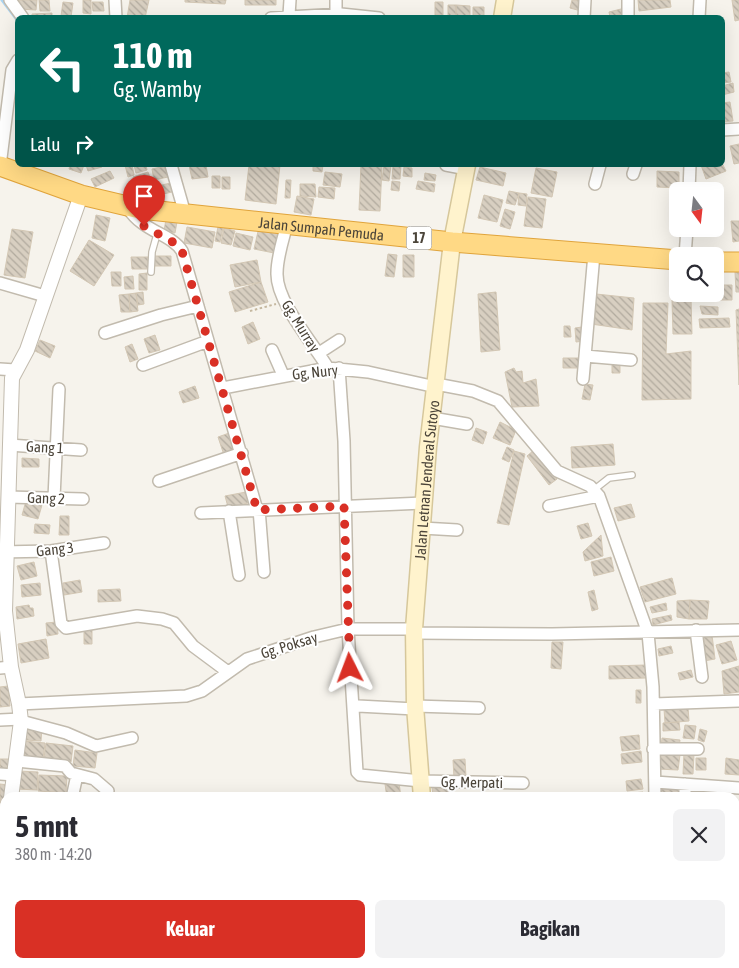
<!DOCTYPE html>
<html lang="id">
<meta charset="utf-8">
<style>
body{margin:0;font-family:"Asap Condensed",sans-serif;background:#f2f2f3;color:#2b2b33;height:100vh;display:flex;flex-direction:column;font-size:19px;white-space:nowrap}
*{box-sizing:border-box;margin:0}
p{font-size:16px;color:#7c7c81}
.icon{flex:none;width:28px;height:28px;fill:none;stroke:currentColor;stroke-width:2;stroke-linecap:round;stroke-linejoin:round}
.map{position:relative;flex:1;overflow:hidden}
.details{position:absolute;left:0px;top:792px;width:740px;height:176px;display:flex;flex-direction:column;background:#fff;border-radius:15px 15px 0 0;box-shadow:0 5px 20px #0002}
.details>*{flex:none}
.banner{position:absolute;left:15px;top:15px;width:710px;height:152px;border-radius:8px;box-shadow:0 5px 20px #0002;background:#00695c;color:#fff;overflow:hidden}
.needle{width:32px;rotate:165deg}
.controls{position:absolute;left:669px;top:182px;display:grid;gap:10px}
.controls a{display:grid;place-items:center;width:55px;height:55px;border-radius:8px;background:#fff;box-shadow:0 5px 20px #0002;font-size:25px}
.pin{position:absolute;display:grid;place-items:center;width:42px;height:42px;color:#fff;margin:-51px -21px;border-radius:50% 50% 50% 0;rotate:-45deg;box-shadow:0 0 5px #0007}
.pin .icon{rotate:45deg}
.me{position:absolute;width:55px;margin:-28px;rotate:357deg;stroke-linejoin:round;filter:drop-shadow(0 0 4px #0008)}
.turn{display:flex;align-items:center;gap:18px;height:105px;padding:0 15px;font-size:22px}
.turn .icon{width:65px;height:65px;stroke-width:2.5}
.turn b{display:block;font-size:35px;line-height:42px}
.then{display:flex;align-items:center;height:48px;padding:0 15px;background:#0003;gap:10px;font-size:19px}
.round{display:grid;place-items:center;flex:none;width:52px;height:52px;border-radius:8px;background:#f2f2f3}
.headline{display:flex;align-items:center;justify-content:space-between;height:85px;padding:0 15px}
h1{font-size:30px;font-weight:700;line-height:38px}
.action{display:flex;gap:10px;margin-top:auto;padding:10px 15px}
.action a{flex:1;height:58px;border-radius:8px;background:#d93025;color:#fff;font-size:20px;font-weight:700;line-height:58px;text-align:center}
.action a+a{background:#f2f2f3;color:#2b2b33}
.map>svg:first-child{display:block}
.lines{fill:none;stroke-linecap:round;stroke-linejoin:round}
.stream{stroke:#a9d4f2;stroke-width:3}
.building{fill:url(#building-back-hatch);stroke:#d3c7b4}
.service-casing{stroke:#c2bbae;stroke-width:8}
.minor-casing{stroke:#c2bbae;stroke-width:14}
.tertiary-casing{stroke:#c2bbae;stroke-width:16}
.secondary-casing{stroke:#d6c79b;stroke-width:19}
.trunk-casing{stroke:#e0a43c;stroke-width:21}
.path{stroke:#c4b79f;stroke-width:2;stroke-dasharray:2.5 2.5;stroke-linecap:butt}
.service{stroke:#fff;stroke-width:5.5}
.minor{stroke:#fff;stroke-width:11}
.tertiary{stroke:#fff;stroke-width:14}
.secondary{stroke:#fff3cd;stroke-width:16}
.trunk{stroke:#ffd985;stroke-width:19}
.route{stroke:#d93025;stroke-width:9;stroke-dasharray:0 16.2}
.labels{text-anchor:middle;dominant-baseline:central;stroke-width:4;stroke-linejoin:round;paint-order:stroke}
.shield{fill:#fff;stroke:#817c74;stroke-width:1}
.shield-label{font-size:14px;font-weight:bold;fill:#4b4439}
.street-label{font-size:15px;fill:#4b4439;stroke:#fff}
</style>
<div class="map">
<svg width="739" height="968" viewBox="0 0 739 968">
<defs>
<pattern id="building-back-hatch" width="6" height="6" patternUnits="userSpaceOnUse" patternTransform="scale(1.25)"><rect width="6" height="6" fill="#d8cfc1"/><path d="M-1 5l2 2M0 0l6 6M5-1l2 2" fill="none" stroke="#b1aa9e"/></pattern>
</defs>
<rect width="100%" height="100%" fill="#f6f3ec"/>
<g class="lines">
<path class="stream" d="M 2,0 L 18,21"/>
</g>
<path class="building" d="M 18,0 L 37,0 L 36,10 L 18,9 Z
M 39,0 L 49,0 L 50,11 L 40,11 Z
M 83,0 L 91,0 L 91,14 L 83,13 Z
M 130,0 L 149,0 L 145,18 L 127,18 Z
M 185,0 L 226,0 L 225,4 L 185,2 Z
M 245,0 L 276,0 L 276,5 L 245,5 Z
M 572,0 L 583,0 L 581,11 L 570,8 Z
M 638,0 L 670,0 L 671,7 L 639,11 Z
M 732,0 L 739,0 L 739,20 L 735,21 Z
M 63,2 L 73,3 L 71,17 L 61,16 Z
M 92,2 L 103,2 L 104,11 L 93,11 Z
M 435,2 L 443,2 L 443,15 L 435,15 Z
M 448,5 L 456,5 L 456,16 L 448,16 Z
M 456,5 L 470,6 L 470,17 L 456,16 Z
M 473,7 L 484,7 L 484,15 L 473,18 Z
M 625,8 L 626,13 L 610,17 L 609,12 Z
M 52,13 L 52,18 L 32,18 L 32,14 Z
M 729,72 L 731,82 L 722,83 L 722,73 Z
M 733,83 L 734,92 L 722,95 L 722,86 Z
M 730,102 L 733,121 L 722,122 L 722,103 Z
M 739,144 L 739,163 L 734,164 L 730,146 Z
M 722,163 L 726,171 L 706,179 L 701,165 L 722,165 Z
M 70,165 L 84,165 L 81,173 L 69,169 Z
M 86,165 L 101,165 L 102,167 L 88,171 Z
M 125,165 L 132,165 L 134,175 L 128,177 Z
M 134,165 L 146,165 L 147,170 L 136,173 Z
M 189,165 L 206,165 L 208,177 L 192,179 Z
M 249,165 L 280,165 L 276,204 L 245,200 Z
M 313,165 L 323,165 L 322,172 L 313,171 Z
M 361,165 L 382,165 L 380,211 L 359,210 Z
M 384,165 L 391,165 L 389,181 L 382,180 Z
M 393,165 L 401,165 L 400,179 L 392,179 Z
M 165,166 L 168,177 L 154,180 L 152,169 Z
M 404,167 L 412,168 L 412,177 L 403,176 Z
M 480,167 L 506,173 L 503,186 L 476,180 Z
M 536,168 L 557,172 L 552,197 L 531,193 Z
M 110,171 L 114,178 L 95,187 L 91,179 Z
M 657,171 L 679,172 L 679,188 L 657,187 Z
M 148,172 L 154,189 L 139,194 L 133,177 Z
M 325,172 L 342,174 L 340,187 L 323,185 Z
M 425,173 L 436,175 L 435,181 L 424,180 Z
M 212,176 L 220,176 L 220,188 L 212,188 Z
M 222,177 L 230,177 L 230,189 L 222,189 Z
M 286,180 L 291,180 L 290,198 L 285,198 Z
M 392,181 L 400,182 L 399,191 L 391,190 Z
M 418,181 L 435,184 L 434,192 L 416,189 Z
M 171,183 L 172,192 L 159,195 L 157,186 Z
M 300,184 L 315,184 L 316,197 L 300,196 Z
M 319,187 L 335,188 L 334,199 L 318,197 Z
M 509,191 L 519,193 L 515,205 L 506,203 Z
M 519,193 L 527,194 L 526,206 L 518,205 Z
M 484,195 L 503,200 L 497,222 L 478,218 Z
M 297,196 L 314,199 L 311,215 L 294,212 Z
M 528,197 L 546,199 L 542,228 L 524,226 Z
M 505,209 L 515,212 L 510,229 L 500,226 Z
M 96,215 L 110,218 L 105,241 L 92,238 Z
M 166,219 L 177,222 L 175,233 L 164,231 Z
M 731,221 L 739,221 L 739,241 L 733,242 Z
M 187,227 L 215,232 L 212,248 L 184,243 Z
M 218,227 L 223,228 L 220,242 L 215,241 Z
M 259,227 L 279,230 L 274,253 L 254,249 Z
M 224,228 L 235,231 L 231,245 L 221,243 Z
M 12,229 L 33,232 L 25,278 L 4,275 Z
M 236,233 L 253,237 L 250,250 L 233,246 Z
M 89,240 L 114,255 L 94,286 L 70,271 Z
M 388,254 L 397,255 L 394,277 L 385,276 Z
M 403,255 L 414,255 L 414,277 L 403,277 Z
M 153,256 L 171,256 L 171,266 L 153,266 Z
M 131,257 L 148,257 L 148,269 L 132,269 Z
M 257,260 L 261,282 L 235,287 L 230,265 Z
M 715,268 L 720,269 L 718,285 L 732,285 L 732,300 L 699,300 L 698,294 L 715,294 Z
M 111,272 L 121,272 L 121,286 L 112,286 Z
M 735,272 L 739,272 L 739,292 L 736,292 Z
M 147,273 L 147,290 L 139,290 L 139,274 Z
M 133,276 L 134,289 L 125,289 L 124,277 Z
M 261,282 L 268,302 L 235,312 L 229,292 Z
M 143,292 L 144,304 L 138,305 L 136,293 Z
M 496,292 L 500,350 L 481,352 L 478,294 Z
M 136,293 L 138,311 L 130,312 L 129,294 Z
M 129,294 L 130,312 L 121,312 L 119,295 Z
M 596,294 L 634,298 L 632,330 L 591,324 Z
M 691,299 L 692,334 L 673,334 L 672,300 Z
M 643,303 L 668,303 L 666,354 L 691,351 L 691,399 L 642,400 Z
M 700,306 L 718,307 L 718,315 L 702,314 Z
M 739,309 L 739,385 L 736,310 Z
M 729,318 L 730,327 L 700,328 L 699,319 Z
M 253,322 L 260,339 L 248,344 L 242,327 Z
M 564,326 L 570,326 L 571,337 L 564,337 Z
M 582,327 L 584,341 L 576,342 L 575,328 Z
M 155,335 L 160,350 L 149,353 L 144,339 Z
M 40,340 L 55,346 L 50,358 L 35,351 Z
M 132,344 L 138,359 L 130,362 L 125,347 Z
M 563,358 L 582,358 L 583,368 L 563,368 Z
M 620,361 L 620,373 L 612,373 L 612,362 Z
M 514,368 L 516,372 L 522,371 L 523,383 L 536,379 L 539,406 L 512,407 L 505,372 Z
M 585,384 L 593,385 L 590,400 L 582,399 Z
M 195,386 L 199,398 L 183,403 L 179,392 Z
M 500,422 L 516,430 L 510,445 L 493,438 Z
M 476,428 L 487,432 L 483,444 L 472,440 Z
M 232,432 L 238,450 L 224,455 L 218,437 Z
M 613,444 L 615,465 L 572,468 L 571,447 Z
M 507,447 L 514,450 L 509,462 L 502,459 Z
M 534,450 L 557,479 L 549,485 L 527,456 Z
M 514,451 L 525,454 L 509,525 L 497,523 Z
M 22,458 L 39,459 L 39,467 L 22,467 Z
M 246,492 L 248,503 L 244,504 L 245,508 L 228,507 L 225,496 Z
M 26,501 L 42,505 L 38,519 L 22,515 Z
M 631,504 L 635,517 L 618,521 L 614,508 Z
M 60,516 L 69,516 L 69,535 L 59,535 Z
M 588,523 L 592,536 L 581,539 L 577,526 Z
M 35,524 L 50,525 L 49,534 L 34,533 Z
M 601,535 L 603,556 L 585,561 L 583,552 Z
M 611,557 L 614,571 L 594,576 L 591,562 Z
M 34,562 L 37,576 L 21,580 L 17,566 Z
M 672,578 L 676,594 L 645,602 L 640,587 Z
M 80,580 L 82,592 L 64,595 L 63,583 Z
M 40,583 L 41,595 L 22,597 L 21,585 Z
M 120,589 L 121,601 L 98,602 L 98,590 Z
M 594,590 L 598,609 L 592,611 L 588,592 Z
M 690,600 L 689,619 L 677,617 L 677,601 Z
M 690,600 L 709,601 L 707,619 L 689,619 Z
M 666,603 L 667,610 L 652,613 L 650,607 Z
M 29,605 L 30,608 L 33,608 L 34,616 L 17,619 L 16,607 Z
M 671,615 L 672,620 L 653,625 L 652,619 Z
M 57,622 L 58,634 L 47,636 L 46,623 Z
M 84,629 L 92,629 L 92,644 L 84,644 Z
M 712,635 L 715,659 L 704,661 L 700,637 Z
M 46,639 L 49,658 L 21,663 L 18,644 Z
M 731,641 L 737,660 L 722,664 L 716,645 Z
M 552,642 L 563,642 L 561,669 L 551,668 Z
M 671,646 L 673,653 L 659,656 L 658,649 Z
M 646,665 L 646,678 L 609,679 L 609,666 Z
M 739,666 L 739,692 L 724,694 L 722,671 Z
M 691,670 L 693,677 L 680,680 L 678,673 Z
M 8,686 L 10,706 L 0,707 L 0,687 Z
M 636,690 L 641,690 L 641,703 L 636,703 Z
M 688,707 L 689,721 L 665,723 L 664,709 Z
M 679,722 L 680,730 L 663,731 L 663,723 Z
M 685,725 L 696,726 L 694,739 L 683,738 Z
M 26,727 L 42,728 L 41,741 L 25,740 Z
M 700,729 L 707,731 L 704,742 L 698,740 Z
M 639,735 L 640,749 L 622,751 L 620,737 Z
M 662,738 L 680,740 L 679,749 L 661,747 Z
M 23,741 L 45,743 L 43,760 L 21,758 Z
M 46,743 L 73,746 L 71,762 L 44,758 Z
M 75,750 L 97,753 L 95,768 L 73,766 Z
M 641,751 L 642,762 L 622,764 L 621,754 Z
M 658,753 L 680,755 L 678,770 L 657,769 Z
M 684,753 L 694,754 L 693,774 L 683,774 Z
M 696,758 L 706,758 L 706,770 L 696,770 Z
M 726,758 L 739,760 L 739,775 L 725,774 Z
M 0,759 L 9,759 L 8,772 L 0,772 Z
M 465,759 L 466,777 L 454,778 L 453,760 Z
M 18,771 L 38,772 L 37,790 L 17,789 Z
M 39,775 L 67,776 L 66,793 L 38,791 Z
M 641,779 L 643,789 L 627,791 L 626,781 Z
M 399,782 L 401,798 L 387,798 L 385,784 Z
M 661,783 L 678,784 L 678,798 L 660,798 Z
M 0,784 L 8,785 L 5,803 L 0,803 Z
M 450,784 L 451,795 L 433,797 L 432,786 Z
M 75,791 L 95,795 L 95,798 L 74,798 Z
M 643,792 L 644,798 L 622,798 L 622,794 Z
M 2,889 L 5,889 L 5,906 L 0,905 Z
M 111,964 L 127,964 L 127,968 L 110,968 Z
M 211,964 L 227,964 L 226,968 L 211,968 Z
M 446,964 L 466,964 L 465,968 L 445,968 Z
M 618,964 L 634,964 L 635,968 L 619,968 Z"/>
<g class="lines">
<defs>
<path id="service" d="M 151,272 L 152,252 L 157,234
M 595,489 L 609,478 L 632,475"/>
<path id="minor" d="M 10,0 L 23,18
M 115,0 L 116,18
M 628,0 L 628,18
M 336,14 L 336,0
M 289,15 L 290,0
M 271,18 L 341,14 L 379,18
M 584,18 L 585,0
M 699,18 L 700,0
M 722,130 L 739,129
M 171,165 L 185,214
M 446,165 L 467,169
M 0,166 L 12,70 L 18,60
M 633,174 L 636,165
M 595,184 L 600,165
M 689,191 L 690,165
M 128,208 C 143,232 172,234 182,251 L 257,510
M 287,224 C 283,240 277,257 277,273 C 276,302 313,343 328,368
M 685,256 L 687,229
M 0,283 L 45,296
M 105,333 L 161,315 L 198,306
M 272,350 L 283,375
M 319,353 L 339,340
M 585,356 L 631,360
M 143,365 L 208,341
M 339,368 L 344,441 L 348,629 L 357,772 L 360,775 L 421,781 L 523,783
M 0,369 L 15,370
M 583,379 L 594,254
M 436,384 L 473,391 L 498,401 L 557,471 L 590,486 L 599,496 L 648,633 L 653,687 L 655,798
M 223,388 L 328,368 L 368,372 L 436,387
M 432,418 L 467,424
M 9,445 L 81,450
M 159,481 L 242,453
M 8,497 L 83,499
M 54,498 L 59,389
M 549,506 L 599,496
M 259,509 L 264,572
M 229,511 L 239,575
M 201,513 L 423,503
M 422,528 L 457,530
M 51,551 L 61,623 L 66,628 L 137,616 L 162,619 L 174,623 L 193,646 L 228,672
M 0,552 L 51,551 L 104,543
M 696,630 L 702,677
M 414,633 L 552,634 L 739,630
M 0,668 L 11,667
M 19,704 L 186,696 L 202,691 L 247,659 L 314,637 L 348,629 L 414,629
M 654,704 L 738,701
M 358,706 L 415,709
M 415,706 L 479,708
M 0,720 L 21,719
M 21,721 L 66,733 L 96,746 L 132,738
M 653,749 L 698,749
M 17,761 L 65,766 L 71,773 L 94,779 L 108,791
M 0,774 L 14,775
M 655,782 L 739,788
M 72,798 L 77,775
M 685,798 L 685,784
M 0,933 L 5,934
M 735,945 L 739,945
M 518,964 L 526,967 L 544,964
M 575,964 L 582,967 L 600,964
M 669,964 L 669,968
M 87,968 L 88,964
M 138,968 L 138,964
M 191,968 L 192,964
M 235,968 L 236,964"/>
<path id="tertiary" d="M 11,798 L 21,721 L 19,704 L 11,667 L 5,611 L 12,378 L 27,350 L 81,195
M 0,882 L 5,833"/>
<g id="secondary">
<path d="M 502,18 L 505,0"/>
<path id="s1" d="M 422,798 L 415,706 L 414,629 L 428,447 L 452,242 L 467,165"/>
<path d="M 436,964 L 437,968"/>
</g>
<g id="trunk">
<path id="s2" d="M 0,166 L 81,195 L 140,209 L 452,242 L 678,260"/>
<path d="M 715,262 L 739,262"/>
</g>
</defs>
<use href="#service" class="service-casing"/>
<use href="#minor" class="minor-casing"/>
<use href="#tertiary" class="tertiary-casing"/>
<use href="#secondary" class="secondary-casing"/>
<use href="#trunk" class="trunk-casing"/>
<path class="path" d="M 250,311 L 276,304"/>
<use href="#service" class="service"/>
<use href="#minor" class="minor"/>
<use href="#tertiary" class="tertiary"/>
<use href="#secondary" class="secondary"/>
<use href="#trunk" class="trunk"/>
</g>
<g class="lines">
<path class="route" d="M 144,226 L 178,245 L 182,251 L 257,510 L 344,506 L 350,668"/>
</g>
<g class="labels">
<rect class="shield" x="406.5" y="226.5" width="25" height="23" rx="4"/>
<g class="shield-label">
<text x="419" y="238">17</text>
</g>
<g class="street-label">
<text stroke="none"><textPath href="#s2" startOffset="329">Jalan Sumpah Pemuda</textPath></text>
<text transform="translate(301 326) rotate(58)">Gg. Murray</text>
<text transform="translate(315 372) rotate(-6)">Gg, Nury</text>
<text transform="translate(45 447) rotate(3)">Gang 1</text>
<text stroke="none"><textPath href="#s1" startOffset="319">Jalan Letnan Jenderal Sutoyo</textPath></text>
<text transform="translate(46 498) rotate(2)">Gang 2</text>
<text transform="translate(55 549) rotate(-6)">Gang 3</text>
<text transform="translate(289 645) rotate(-17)">Gg. Poksay</text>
<text transform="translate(472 782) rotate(1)">Gg. Merpati</text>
</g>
</g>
</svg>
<div class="controls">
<a><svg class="needle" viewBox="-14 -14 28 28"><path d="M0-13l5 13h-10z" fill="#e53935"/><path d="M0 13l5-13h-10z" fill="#7c7c81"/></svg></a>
<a><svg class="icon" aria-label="search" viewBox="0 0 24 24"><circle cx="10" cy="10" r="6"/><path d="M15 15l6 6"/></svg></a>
</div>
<div class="pin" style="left:144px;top:226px;background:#d93025"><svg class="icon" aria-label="arrive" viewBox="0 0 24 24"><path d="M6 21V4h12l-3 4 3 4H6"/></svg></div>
<svg class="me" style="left:350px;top:668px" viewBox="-20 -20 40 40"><path d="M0-17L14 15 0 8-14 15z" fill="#d93025" stroke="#fff" stroke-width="4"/></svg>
<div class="banner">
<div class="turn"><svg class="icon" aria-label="left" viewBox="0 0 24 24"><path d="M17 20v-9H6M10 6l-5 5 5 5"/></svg><div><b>110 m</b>Gg. Wamby</div></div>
<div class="then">Lalu<svg class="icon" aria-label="right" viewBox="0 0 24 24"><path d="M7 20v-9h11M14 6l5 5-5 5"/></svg></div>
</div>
<section class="details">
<div class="headline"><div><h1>5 mnt</h1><p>380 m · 14:20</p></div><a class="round"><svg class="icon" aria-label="close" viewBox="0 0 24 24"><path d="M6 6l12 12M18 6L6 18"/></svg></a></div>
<div class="action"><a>Keluar</a><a>Bagikan</a></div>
</section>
</div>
